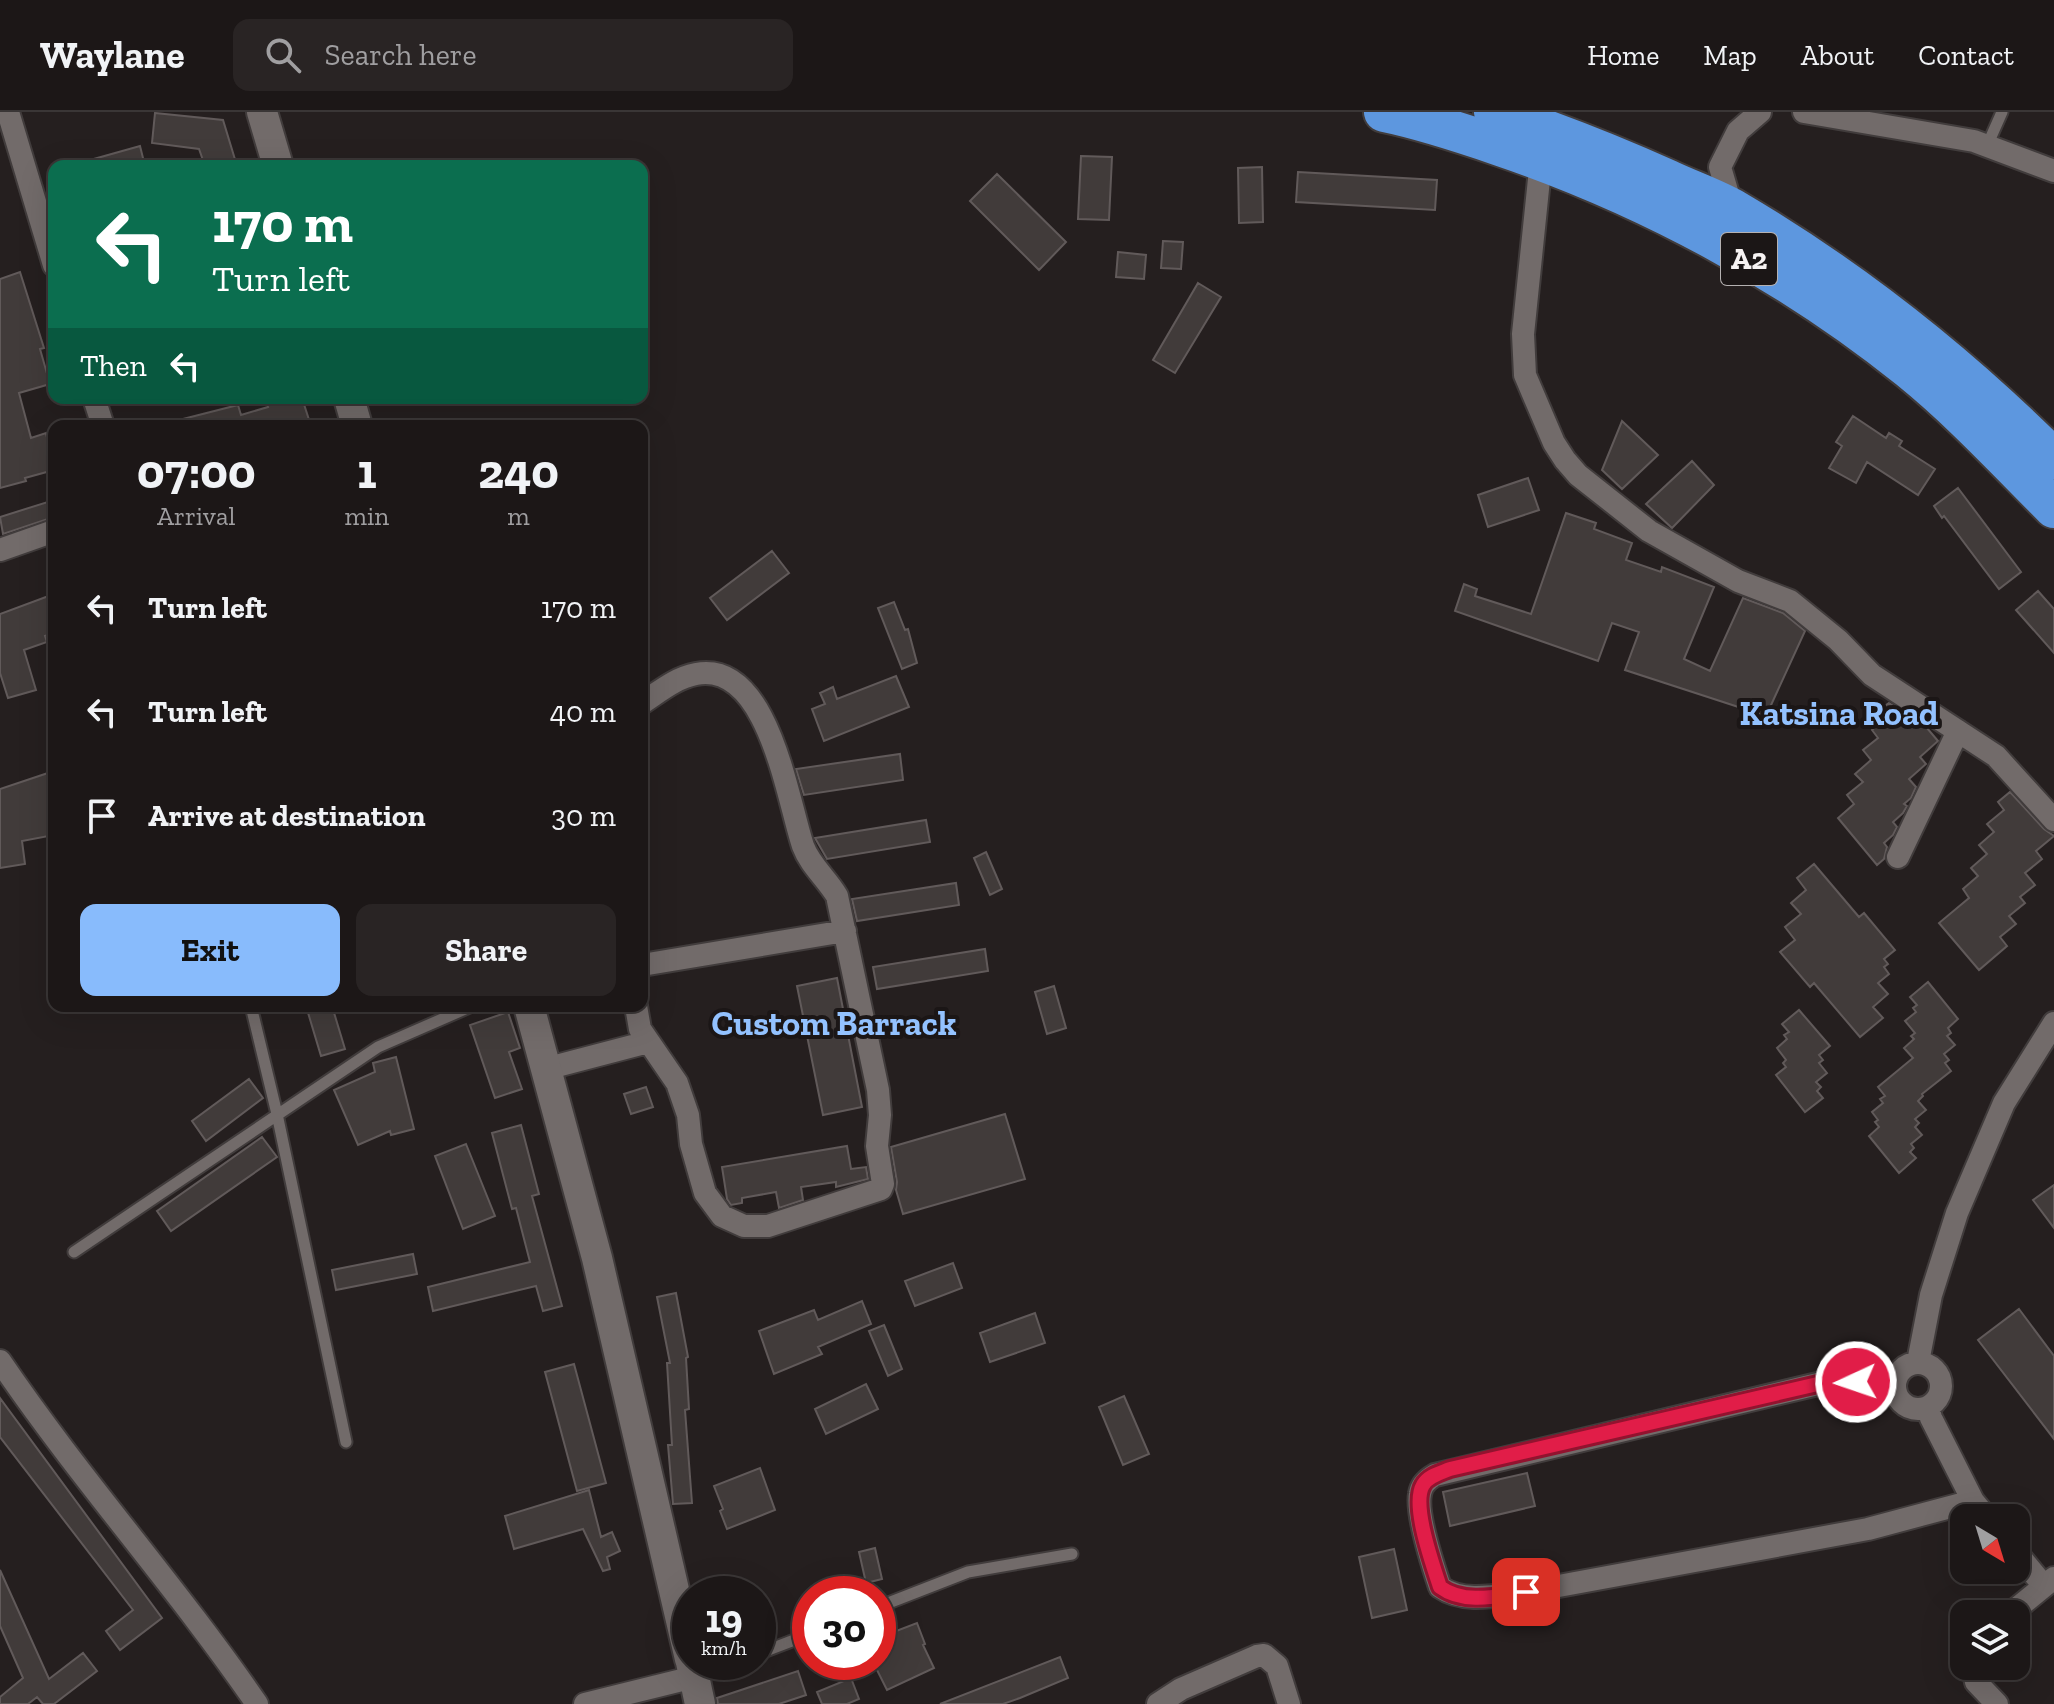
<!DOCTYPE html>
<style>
body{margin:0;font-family:"Zilla Slab",serif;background:#292424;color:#f1f3f6;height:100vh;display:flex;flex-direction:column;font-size:30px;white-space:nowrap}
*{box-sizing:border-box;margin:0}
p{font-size:26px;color:#a09fa1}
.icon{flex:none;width:44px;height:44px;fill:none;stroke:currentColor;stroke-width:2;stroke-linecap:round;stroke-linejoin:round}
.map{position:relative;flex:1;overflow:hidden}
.details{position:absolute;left:48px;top:308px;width:600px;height:592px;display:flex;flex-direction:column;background:#1c1717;border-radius:16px;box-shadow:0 8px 32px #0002,0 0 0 2px #3a3636}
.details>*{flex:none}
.top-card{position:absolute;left:48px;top:48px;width:600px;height:244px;border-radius:16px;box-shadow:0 8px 32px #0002,0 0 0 2px #3a3636;background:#0b6e4f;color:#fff;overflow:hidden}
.needle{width:52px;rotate:142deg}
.buttons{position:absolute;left:1950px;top:1392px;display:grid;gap:16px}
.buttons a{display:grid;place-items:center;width:80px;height:80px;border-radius:16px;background:#1c1717;box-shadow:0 8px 32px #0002,0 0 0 2px #3a3636;font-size:40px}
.speed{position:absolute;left:672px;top:1464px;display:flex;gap:16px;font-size:40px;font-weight:700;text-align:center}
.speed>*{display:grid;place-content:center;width:104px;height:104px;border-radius:50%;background:#1c1717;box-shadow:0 8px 32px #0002,0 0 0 2px #3a3636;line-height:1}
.speed small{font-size:20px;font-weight:400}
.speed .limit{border:12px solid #d22;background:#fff;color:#111}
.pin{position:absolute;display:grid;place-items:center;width:68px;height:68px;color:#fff;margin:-34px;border-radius:16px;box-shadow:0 4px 12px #0006}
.me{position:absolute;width:88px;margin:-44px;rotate:267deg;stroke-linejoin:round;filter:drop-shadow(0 0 6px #0008)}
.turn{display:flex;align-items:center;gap:28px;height:168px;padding:0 32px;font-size:36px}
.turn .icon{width:104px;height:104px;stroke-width:2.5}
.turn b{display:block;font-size:56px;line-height:68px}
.then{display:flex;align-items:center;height:76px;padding:0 32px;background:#0003;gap:16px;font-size:30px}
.eta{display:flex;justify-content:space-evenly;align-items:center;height:136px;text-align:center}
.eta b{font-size:48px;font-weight:700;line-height:56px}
.primary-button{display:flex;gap:16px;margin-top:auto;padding:16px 32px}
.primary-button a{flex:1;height:92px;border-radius:16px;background:#88bbfc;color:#111;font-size:32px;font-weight:700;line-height:92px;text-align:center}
.primary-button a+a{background:#292424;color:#f1f3f6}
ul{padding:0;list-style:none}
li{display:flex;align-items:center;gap:24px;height:104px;padding:0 32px}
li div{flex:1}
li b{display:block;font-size:30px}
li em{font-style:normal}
header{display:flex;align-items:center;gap:48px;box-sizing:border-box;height:112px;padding:0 40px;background:#1c1717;border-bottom:2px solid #3a3636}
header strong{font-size:38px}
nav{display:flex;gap:44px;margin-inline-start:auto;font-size:28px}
.search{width:560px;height:72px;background:#292424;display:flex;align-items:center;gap:20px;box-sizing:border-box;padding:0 28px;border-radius:16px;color:#a09fa1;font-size:30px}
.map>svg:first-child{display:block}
.building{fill:#413b3a;stroke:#615a5a;stroke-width:2}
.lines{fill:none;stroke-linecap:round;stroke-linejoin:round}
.lane-casing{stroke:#413c3c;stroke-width:15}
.street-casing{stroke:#413c3c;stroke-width:26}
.secondary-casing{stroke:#413c3c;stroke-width:34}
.highway-casing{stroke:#413c3c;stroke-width:44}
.lane{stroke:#726b6a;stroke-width:11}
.street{stroke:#726b6a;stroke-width:22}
.secondary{stroke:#726b6a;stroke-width:30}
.highway{stroke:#5d97df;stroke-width:40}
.route-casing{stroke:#92132f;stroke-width:20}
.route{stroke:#e11d48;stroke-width:14}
.labels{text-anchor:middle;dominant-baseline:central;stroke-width:8;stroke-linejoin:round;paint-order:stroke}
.shield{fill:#1b1616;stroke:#b5b1b1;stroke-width:2}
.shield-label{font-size:30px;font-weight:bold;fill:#f7f3f3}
.neighbourhood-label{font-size:34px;font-weight:bold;fill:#93c2ff;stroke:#1b1616}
</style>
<header>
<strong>Waylane</strong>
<div class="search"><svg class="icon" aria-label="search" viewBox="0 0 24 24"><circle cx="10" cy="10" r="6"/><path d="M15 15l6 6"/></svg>Search here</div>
<nav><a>Home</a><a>Map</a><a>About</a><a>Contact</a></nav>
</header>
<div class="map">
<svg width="2054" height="1592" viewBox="0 0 2054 1592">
<rect width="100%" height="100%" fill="#251f1f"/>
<path class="building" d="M 155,1 L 223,8 L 237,54 L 205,54 L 199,37 L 152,31 Z
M 140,34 L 145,54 L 84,54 L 83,50 Z
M 1081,44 L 1112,45 L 1109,108 L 1078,107 Z
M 1262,55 L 1263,110 L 1239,111 L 1238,56 Z
M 1298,60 L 1437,68 L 1435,98 L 1296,90 Z
M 997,62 L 1066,130 L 1039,158 L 970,89 Z
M 1163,129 L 1183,130 L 1181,157 L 1161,156 Z
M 1118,140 L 1146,143 L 1144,167 L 1116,165 Z
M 20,160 L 44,236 L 40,237 L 50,272 L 19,281 L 31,326 L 46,321 L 54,358 L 25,366 L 26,369 L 0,376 L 0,167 Z
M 1198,171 L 1221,185 L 1175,261 L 1153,248 Z
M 265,286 L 302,286 L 311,314 L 176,314 L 175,309 L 238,293 L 241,303 L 268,295 Z
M 1853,304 L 1886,326 L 1889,321 L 1902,329 L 1899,334 L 1935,357 L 1918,383 L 1867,350 L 1856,371 L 1829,356 L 1842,334 L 1836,330 Z
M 1622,309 L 1658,343 L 1622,377 L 1602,358 Z
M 1692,349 L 1714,373 L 1672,416 L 1646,392 Z
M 1528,366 L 1539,398 L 1488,415 L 1478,383 Z
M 1958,376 L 2021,460 L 1999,477 L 1944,404 L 1942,406 L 1934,394 Z
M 54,388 L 54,405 L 3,422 L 0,405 Z
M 1566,401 L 1596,411 L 1594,417 L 1632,431 L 1626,448 L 1661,460 L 1662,455 L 1714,475 L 1684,547 L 1710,559 L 1743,486 L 1783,501 L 1805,519 L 1766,604 L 1625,558 L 1639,520 L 1612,511 L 1598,549 L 1455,499 L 1464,472 L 1477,477 L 1475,484 L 1531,502 Z
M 772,439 L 789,461 L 727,508 L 710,486 Z
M 2038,479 L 2054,497 L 2054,541 L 2016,498 Z
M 54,482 L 54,521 L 45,524 L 47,530 L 24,538 L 36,578 L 8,586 L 0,561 L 0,502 Z
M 894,490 L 905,518 L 908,517 L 917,551 L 902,557 L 878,496 Z
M 896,564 L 909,595 L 824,629 L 812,597 L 825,592 L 820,581 L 833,575 L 837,587 Z
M 1889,591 L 1927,616 L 1938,629 L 1920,645 L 1926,652 L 1909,667 L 1916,675 L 1911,686 L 1904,692 L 1907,694 L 1903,701 L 1893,710 L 1897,715 L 1893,723 L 1884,731 L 1887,735 L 1884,747 L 1877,753 L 1838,706 L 1854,692 L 1847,683 L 1863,670 L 1855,662 L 1871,648 L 1863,638 L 1878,626 L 1872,618 L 1888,604 L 1882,596 Z
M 900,642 L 903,668 L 804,683 L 796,657 Z
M 54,659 L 54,723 L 22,729 L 25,752 L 0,756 L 0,677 Z
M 2010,680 L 2044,717 L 2054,724 L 2036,739 L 2042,747 L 2025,761 L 2035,773 L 2020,785 L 2025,791 L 2009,804 L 2016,812 L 2000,825 L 2007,834 L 1979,858 L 1939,811 L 1969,786 L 1963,777 L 1978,764 L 1971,756 L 1987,742 L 1979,733 L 1994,720 L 1987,712 L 2004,698 L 1998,690 Z
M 926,708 L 930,730 L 827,747 L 815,726 Z
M 986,740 L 1002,777 L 990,783 L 974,746 Z
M 1814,752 L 1859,805 L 1864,801 L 1895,838 L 1884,847 L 1888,852 L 1884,855 L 1889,862 L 1878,871 L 1888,882 L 1873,895 L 1883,906 L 1860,925 L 1814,871 L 1810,875 L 1780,840 L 1795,828 L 1785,815 L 1801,802 L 1791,791 L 1806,778 L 1797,766 Z
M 956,771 L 959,793 L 857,809 L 852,787 Z
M 985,837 L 988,859 L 877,877 L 873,855 Z
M 837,866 L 862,995 L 823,1003 L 797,874 Z
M 1928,870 L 1958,907 L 1948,916 L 1951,921 L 1947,924 L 1955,933 L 1944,942 L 1949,948 L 1945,951 L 1951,959 L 1922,982 L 1923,984 L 1918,989 L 1926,998 L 1915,1007 L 1919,1011 L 1915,1015 L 1922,1023 L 1911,1032 L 1914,1036 L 1910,1040 L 1916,1046 L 1899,1061 L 1869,1024 L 1879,1015 L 1875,1010 L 1878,1008 L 1872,1000 L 1883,991 L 1880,987 L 1885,984 L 1878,975 L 1913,946 L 1904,936 L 1914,927 L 1911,924 L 1915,921 L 1905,909 L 1916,900 L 1913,896 L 1917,893 L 1910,885 Z
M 1054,874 L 1066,916 L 1047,922 L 1035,880 Z
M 306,894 L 332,894 L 345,937 L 321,944 Z
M 1799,898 L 1830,934 L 1819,943 L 1823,948 L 1819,951 L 1827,961 L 1816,970 L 1821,975 L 1817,979 L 1823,986 L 1805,1000 L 1776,963 L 1786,955 L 1783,951 L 1786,948 L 1777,936 L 1787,927 L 1784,923 L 1789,920 L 1782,912 Z
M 508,900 L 520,936 L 509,940 L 522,977 L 495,986 L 470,913 Z
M 396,945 L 414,1017 L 391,1023 L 390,1019 L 358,1033 L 334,978 L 375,960 L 373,951 Z
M 249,967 L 263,986 L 206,1029 L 192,1009 Z
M 646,975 L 653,995 L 631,1002 L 624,982 Z
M 1005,1002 L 1025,1067 L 903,1102 L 896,1078 L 897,1070 L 891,1035 Z
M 521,1013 L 539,1082 L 532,1084 L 562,1194 L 543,1199 L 536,1174 L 433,1199 L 428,1175 L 530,1150 L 516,1096 L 512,1097 L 492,1021 Z
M 262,1025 L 277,1045 L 171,1119 L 157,1099 Z
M 466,1032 L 495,1104 L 463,1117 L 435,1044 Z
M 847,1034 L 851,1057 L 866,1055 L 868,1067 L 836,1075 L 836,1070 L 801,1075 L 803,1088 L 779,1096 L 776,1080 L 742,1086 L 742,1091 L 731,1093 L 727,1087 L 722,1055 Z
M 2054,1073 L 2054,1116 L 2033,1088 Z
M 413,1142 L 417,1162 L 336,1178 L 332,1158 Z
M 953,1151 L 962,1176 L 915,1194 L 905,1169 Z
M 676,1181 L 688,1245 L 686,1246 L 689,1297 L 685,1298 L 692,1391 L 673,1392 L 668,1333 L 672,1333 L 667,1251 L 670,1251 L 657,1185 Z
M 862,1189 L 871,1212 L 818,1235 L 822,1242 L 774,1262 L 759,1219 L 814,1198 L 818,1208 Z
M 2019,1197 L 2054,1244 L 2054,1327 L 1978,1228 Z
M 1035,1201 L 1045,1231 L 990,1250 L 980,1221 Z
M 884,1213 L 902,1257 L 888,1264 L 869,1219 Z
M 574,1252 L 606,1371 L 577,1379 L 545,1260 Z
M 866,1272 L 878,1297 L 826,1322 L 815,1297 Z
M 1124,1284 L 1149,1342 L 1123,1353 L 1099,1295 Z
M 0,1286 L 162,1506 L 120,1538 L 106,1519 L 133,1498 L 0,1325 Z
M 760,1356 L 775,1398 L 727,1417 L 720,1399 L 723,1397 L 714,1374 Z
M 1527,1361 L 1535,1394 L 1450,1414 L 1443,1380 Z
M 589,1378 L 601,1425 L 612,1420 L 620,1439 L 607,1445 L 610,1457 L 603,1459 L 583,1417 L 514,1437 L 505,1404 Z
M 875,1436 L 882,1467 L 866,1471 L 859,1440 Z
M 1394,1437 L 1407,1498 L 1372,1506 L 1359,1445 Z
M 0,1458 L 49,1567 L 83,1541 L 97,1559 L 54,1592 L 43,1592 L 37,1585 L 28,1592 L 0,1592 L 0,1585 L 23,1566 L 0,1514 Z
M 917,1511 L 925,1532 L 923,1533 L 934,1556 L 887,1578 L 877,1558 L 878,1526 Z
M 1060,1545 L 1068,1566 L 1020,1586 L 1003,1592 L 940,1592 Z
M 798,1559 L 806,1583 L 779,1592 L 718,1592 L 717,1586 Z
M 851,1566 L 859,1587 L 847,1592 L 822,1592 L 817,1580 Z"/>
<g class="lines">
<defs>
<path id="lane" d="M 1987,34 L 2002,0
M 251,894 L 277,1002 L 346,1330
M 74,1140 L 378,935 L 472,894
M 878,1495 L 968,1460 L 1072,1442
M 758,1542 L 810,1522
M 696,1564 L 736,1550"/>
<path id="street" d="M 8,0 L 54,153
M 1804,0 L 1974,29 L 2054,59
M 1541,48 L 1523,222 L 1525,263 L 1554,331 L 1565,348 L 1578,363 L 1649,419 L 1738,469 L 1790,489 L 1838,528 L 1872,563 L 1996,644 L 2054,708
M 1732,96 L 1720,55 L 1738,19 L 1760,0
M 94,286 L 103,314
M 0,438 L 54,419
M 1898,745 L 1958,619
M 642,853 L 845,819
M 636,894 L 640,917 L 677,971 L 688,1003 L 691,1032 L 705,1081 L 722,1104 L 744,1114 L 768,1114 L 881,1077 L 883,1072 L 877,1034 L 880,1003 L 878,978 L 837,784 C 827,767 810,753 803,734 C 787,686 768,548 696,562 C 675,566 659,580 642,591
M 545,957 L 648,930
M 0,1249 C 80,1367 176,1474 257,1592
M 1918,1250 L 1931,1183 L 1957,1101 L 2004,991 L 2054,911
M1895 1274a23 23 0 1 1 46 0a23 23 0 1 1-46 0Z
M 1895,1274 L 1856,1270 L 1822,1271 L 1435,1363 C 1428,1367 1421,1373 1420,1382 C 1416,1402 1433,1454 1440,1475 C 1464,1492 1498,1483 1526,1480 L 1868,1417 L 1973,1389
M 1928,1295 L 1931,1306 L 1973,1389 L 1987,1406
M 2016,1440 L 2044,1474
M 2010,1502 L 2054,1466
M 1973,1554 L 1976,1570 L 1997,1592
M 585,1592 L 694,1565
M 1158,1592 L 1181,1577 L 1257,1544 L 1264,1543 L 1277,1554 L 1289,1592"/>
<path id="secondary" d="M 262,0 L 278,54
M 349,286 L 357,314
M 529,894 L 597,1146 L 690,1547
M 691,1550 L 700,1592"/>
<path id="highway" d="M 1384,0 C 1423,8 1462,21 1500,34 C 1647,84 1788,160 1909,257 C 1961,299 2007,349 2054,396
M 1494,0 C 1553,19 1611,42 1669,68 C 1690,78 1714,86 1735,98 C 1852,167 1958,251 2054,347"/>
</defs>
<use href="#lane" class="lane-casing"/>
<use href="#street" class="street-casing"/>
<use href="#secondary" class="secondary-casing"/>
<use href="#highway" class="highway-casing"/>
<use href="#lane" class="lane"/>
<use href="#street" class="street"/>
<use href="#secondary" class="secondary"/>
<use href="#highway" class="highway"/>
</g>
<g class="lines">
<defs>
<path id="route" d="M 1526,1480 C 1498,1484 1464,1493 1440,1475 C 1433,1453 1411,1393 1423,1373 C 1428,1364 1440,1361 1450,1357 L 1822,1271 L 1856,1270"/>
</defs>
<use href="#route" class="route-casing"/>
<use href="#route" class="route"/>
</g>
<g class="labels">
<rect class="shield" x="1721" y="121" width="56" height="52" rx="6"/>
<g class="shield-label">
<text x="1749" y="147">A2</text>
</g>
<g class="neighbourhood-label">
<text x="1839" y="601">Katsina Road</text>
<text x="834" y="911">Custom Barrack</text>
</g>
</g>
</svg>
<div class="buttons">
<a><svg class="needle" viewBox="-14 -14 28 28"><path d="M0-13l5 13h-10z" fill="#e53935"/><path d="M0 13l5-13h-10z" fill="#a09fa1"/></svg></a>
<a><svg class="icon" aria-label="layers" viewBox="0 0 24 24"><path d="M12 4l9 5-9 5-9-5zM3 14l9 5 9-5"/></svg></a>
</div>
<div class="speed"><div>19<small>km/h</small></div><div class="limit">30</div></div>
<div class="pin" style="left:1526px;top:1480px;background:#d93025"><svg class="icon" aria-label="arrive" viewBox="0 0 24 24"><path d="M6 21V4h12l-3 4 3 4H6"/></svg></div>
<svg class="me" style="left:1856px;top:1270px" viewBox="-20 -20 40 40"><circle r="17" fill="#e11d48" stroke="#fff" stroke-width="3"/><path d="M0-11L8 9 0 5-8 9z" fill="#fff"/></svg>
<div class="top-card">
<div class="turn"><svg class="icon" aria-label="left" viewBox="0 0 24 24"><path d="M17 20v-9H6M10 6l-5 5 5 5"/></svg><div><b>170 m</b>Turn left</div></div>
<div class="then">Then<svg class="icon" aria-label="left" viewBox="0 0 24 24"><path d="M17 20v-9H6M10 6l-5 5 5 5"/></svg></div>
</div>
<section class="details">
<div class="eta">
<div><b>07:00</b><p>Arrival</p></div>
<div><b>1</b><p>min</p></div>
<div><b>240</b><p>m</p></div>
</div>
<ul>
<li><svg class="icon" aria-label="left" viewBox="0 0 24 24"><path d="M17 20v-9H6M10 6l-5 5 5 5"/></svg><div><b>Turn left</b></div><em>170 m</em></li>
<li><svg class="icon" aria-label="left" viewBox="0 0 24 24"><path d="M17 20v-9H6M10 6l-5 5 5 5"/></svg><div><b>Turn left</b></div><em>40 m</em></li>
<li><svg class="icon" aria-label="arrive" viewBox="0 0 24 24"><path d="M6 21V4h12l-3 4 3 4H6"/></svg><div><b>Arrive at destination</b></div><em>30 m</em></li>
</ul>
<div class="primary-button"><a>Exit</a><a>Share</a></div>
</section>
</div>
